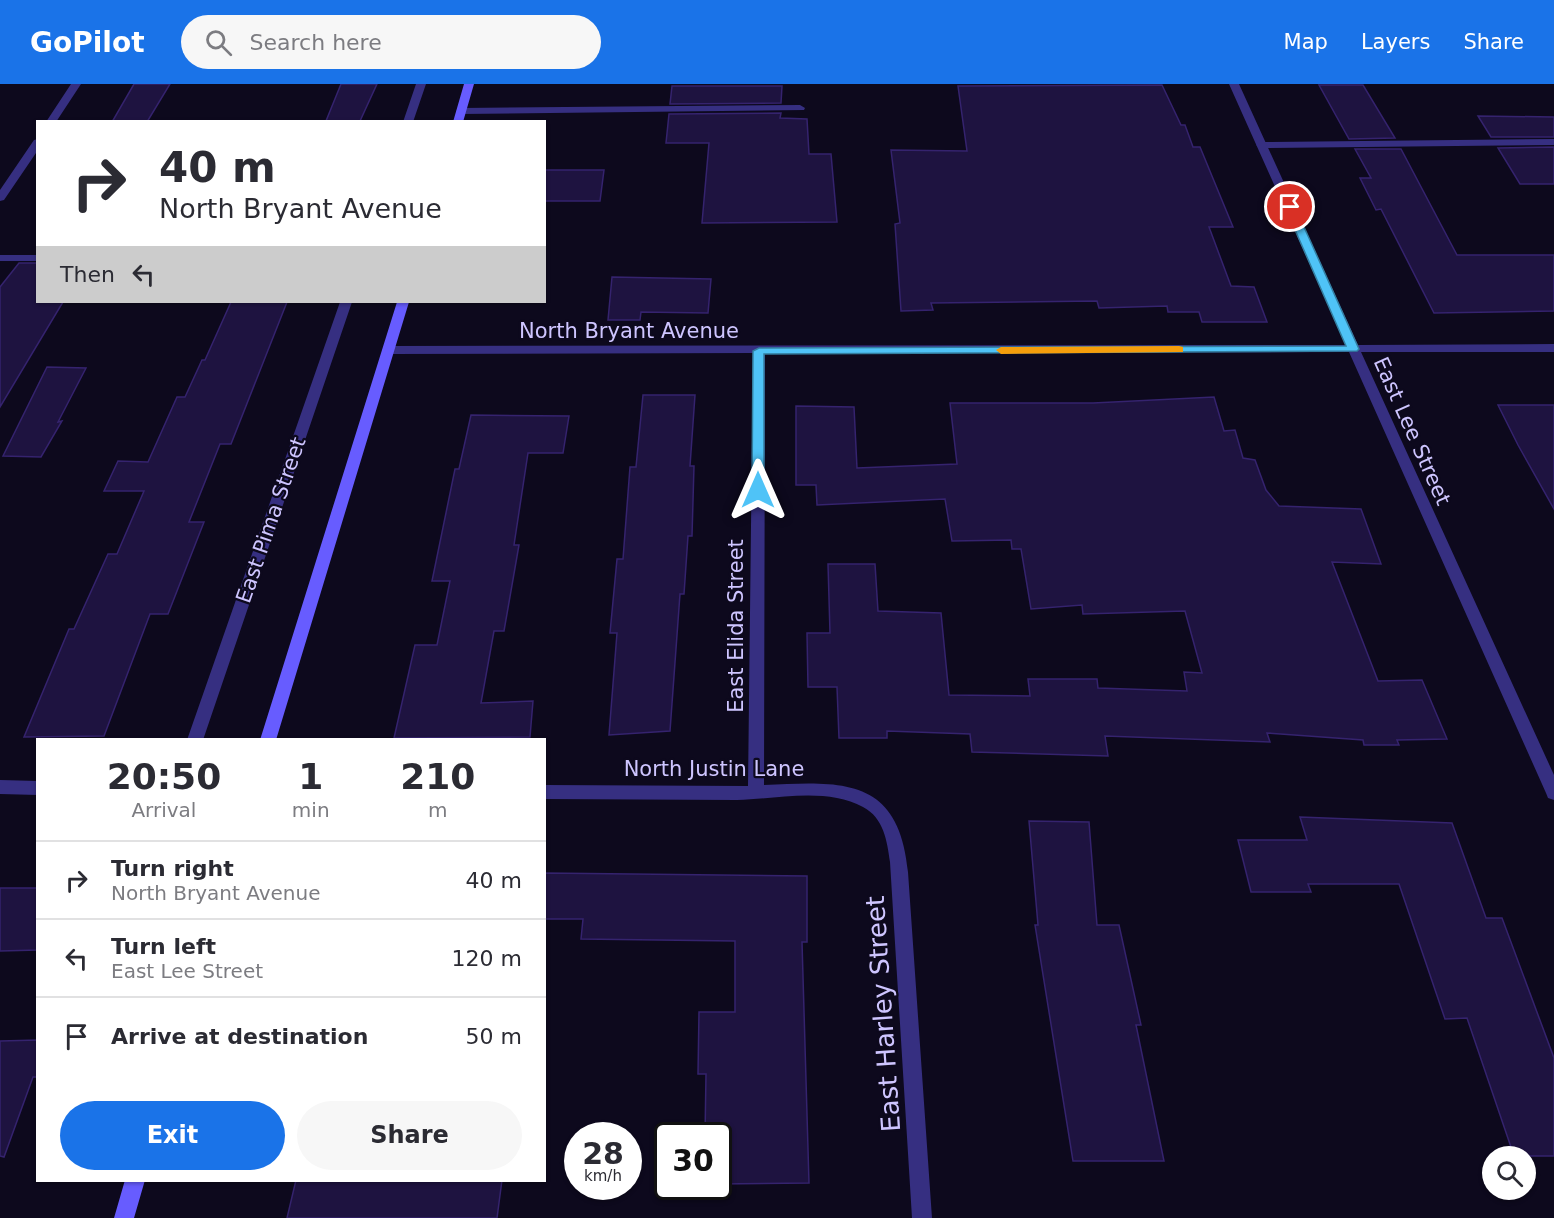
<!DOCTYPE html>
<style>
body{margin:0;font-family:"DejaVu Sans",sans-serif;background:#f7f7f7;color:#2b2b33;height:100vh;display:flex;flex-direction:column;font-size:22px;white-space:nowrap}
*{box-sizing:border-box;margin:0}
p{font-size:20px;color:#7c7c81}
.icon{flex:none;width:33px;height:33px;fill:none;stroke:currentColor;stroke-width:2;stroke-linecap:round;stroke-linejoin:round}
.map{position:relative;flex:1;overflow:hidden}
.side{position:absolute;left:36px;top:654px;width:510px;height:444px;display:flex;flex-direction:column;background:#fff;border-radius:0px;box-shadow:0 2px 4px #0004}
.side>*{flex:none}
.banner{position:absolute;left:36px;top:36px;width:510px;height:183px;border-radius:0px;box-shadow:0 2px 4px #0004;background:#fff;color:#2b2b33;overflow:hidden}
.buttons{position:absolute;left:1482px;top:1062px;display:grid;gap:12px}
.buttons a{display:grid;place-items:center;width:54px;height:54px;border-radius:50%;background:#fff;box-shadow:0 2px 4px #0004;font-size:30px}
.speed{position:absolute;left:564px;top:1038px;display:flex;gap:12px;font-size:30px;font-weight:700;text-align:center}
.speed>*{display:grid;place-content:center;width:78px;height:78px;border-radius:50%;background:#fff;box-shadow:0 2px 4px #0004;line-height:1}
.speed small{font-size:15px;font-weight:400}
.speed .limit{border:3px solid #111;border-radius:9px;background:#fff;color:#111}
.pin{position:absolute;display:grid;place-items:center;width:51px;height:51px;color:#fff;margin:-26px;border:3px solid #fff;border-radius:50%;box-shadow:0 2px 6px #0007}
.me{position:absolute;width:66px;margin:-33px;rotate:0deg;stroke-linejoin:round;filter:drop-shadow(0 0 4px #0008)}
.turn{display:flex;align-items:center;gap:21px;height:126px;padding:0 24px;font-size:27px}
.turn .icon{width:78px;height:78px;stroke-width:2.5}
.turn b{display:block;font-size:42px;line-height:51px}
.then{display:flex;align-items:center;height:57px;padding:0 24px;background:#0003;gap:12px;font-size:22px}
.eta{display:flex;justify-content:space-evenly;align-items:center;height:102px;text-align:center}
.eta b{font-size:36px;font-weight:700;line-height:42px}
.action{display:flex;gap:12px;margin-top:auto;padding:12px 24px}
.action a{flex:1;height:69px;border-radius:36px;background:#1a73e8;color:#fff;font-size:24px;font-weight:700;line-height:69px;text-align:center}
.action a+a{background:#f7f7f7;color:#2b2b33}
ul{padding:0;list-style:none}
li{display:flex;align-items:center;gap:18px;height:78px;padding:0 24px;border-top:2px solid #e1e1e2}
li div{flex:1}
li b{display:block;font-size:22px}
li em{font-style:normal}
header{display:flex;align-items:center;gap:36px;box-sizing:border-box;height:84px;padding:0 30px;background:#1a73e8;color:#fff}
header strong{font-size:28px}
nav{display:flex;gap:33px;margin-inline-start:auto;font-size:21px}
.search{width:420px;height:54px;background:#f7f7f7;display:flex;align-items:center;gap:15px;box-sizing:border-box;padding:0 21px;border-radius:33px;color:#7c7c81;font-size:22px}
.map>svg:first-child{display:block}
.building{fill:#1e1340;stroke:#35236e;stroke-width:1.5}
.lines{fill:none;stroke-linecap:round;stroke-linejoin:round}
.lane{fill:#362f81;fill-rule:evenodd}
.street{fill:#362f81;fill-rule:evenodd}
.secondary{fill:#675cff;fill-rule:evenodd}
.route{fill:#4fc3f7;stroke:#337fa1;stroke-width:1.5}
.slow{fill:#f59e0b}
.labels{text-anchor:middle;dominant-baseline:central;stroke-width:4.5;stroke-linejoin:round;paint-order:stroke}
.street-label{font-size:21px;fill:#cec5ff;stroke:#0d091d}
.near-street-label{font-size:26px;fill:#cec5ff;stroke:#0d091d}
</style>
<header>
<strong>GoPilot</strong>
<div class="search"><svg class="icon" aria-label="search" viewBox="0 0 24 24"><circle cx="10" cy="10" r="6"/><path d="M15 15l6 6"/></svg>Search here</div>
<nav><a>Map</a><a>Layers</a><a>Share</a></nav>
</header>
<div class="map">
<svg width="1554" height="1134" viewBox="0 0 1554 1134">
<rect width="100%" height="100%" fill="#0d091d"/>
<path class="building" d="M 134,0 L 170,0 L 147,38 L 112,38 Z
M 341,0 L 377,0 L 360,37 L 326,37 Z
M 1162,1 L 1181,41 L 1185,41 L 1193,63 L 1200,63 L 1233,143 L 1209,143 L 1231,202 L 1254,203 L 1267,238 L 1202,238 L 1199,228 L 1168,228 L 1167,222 L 1099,224 L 1097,217 L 931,219 L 933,226 L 901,227 L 895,140 L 900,139 L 891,66 L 967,67 L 958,2 Z
M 1319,1 L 1363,1 L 1395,54 L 1349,55 Z
M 672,2 L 782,2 L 781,19 L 670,20 Z
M 781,29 L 780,34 L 807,35 L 809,70 L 831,70 L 837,138 L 702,139 L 709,59 L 666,59 L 669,30 Z
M 1478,32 L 1554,33 L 1554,53 L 1491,53 Z
M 1554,63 L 1554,100 L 1520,100 L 1498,64 Z
M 1355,65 L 1401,65 L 1457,171 L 1554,171 L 1554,227 L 1434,229 L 1381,125 L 1376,126 L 1360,94 L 1371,94 Z
M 544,86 L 604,86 L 600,117 L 544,117 Z
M 19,179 L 38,179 L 38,218 L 63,218 L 0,323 L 0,203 Z
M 612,193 L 711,195 L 708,229 L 641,228 L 640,236 L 608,236 Z
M 231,218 L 287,218 L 231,360 L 220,360 L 189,438 L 204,438 L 168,530 L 150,530 L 104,652 L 24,653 L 69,545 L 74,545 L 108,470 L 117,470 L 144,407 L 104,407 L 118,377 L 148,378 L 177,313 L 185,313 L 202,276 L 205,276 Z
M 47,283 L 86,284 L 58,338 L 62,337 L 41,373 L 3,372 Z
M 643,311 L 695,311 L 690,382 L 694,382 L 692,452 L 688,452 L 684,510 L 680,510 L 670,647 L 609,651 L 617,549 L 610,549 L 617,475 L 623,475 L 630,383 L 636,383 Z
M 1214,313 L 1224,347 L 1235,346 L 1243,374 L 1255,376 L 1266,406 L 1279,422 L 1361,425 L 1381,480 L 1332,478 L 1378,597 L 1422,596 L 1447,655 L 1397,656 L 1399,661 L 1364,661 L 1363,656 L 1267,649 L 1270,658 L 1105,652 L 1108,672 L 972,668 L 970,650 L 887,647 L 887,654 L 839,654 L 837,603 L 808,603 L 807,549 L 830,549 L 828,480 L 875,480 L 878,527 L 941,529 L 949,611 L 1030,612 L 1028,595 L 1097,595 L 1098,604 L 1187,607 L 1184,588 L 1202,589 L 1185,527 L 1083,530 L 1082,521 L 1031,525 L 1021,465 L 1012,465 L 1011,456 L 952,457 L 945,415 L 817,421 L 816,401 L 796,401 L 796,322 L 854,323 L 857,384 L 957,380 L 950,319 L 1093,319 Z
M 1498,321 L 1554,321 L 1554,425 L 1518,361 Z
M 471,331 L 569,332 L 563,369 L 528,369 L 514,461 L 519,461 L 504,547 L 494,547 L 481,619 L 533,617 L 530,653 L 394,654 L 415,561 L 437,561 L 450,497 L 432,497 L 455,385 L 459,385 Z
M 1300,733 L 1452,739 L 1486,834 L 1502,834 L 1554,974 L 1554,1072 L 1514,1072 L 1467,934 L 1445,935 L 1399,800 L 1308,800 L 1311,808 L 1251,808 L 1238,756 L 1307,756 Z
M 1029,737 L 1089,738 L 1097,841 L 1119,841 L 1141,941 L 1136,941 L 1164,1077 L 1073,1077 L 1035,841 L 1038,841 Z
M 544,789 L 807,792 L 807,858 L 802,858 L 809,1099 L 718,1100 L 718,1052 L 705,1052 L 706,990 L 698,990 L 699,928 L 735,928 L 735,857 L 581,855 L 583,835 L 544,835 Z
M 0,804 L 38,804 L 38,866 L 0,867 Z
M 38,956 L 38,993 L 33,993 L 4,1073 L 0,1072 L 0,957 Z
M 296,1096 L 502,1096 L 497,1134 L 287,1134 Z"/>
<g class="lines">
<path class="lane" d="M 800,21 L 805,24 L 804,26 L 461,30 L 456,27 L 461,24 Z
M 1554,55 L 1554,61 L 1261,64 L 1256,61 L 1261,58 Z
M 0,171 L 38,171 L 38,177 L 0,177 Z"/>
<path class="street" d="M 71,0 L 81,0 L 56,38 L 46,38 Z
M 416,0 L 426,0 L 413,38 L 403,38 Z
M 1229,0 L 1239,0 L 1358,261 L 1554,260 L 1554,268 L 1361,268 L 1554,691 L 1554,716 L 1548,714 L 1546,709 L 1349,268 L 765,269 L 764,701 C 843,697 899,693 908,788 L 932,1134 L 912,1134 L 890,778 C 887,757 884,734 863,723 C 827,703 776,715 737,716 C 673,716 609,715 544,715 L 544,701 L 748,702 L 753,269 L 388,270 L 382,266 L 388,262 L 1346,261 Z
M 38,55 L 38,66 L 4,116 L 0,117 L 0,106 L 34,56 Z
M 340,218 L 352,218 L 203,656 L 187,656 Z
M 0,696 L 38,697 L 38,711 L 0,710 Z"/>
<path class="secondary" d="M 464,0 L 474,0 L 463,38 L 453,38 Z
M 397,218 L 409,218 L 276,656 L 260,656 Z
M 125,1096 L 145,1096 L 134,1134 L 114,1134 Z"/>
</g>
<path class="route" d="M 1290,120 L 1295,123 L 1359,265 L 1357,267 L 764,270 L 764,406 L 758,411 L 752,406 L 753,267 L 759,264 L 1346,262 L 1285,123 Z"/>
<path class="slow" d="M 1179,262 L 1183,263 L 1183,268 L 1001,270 L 996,266 L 1001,263 Z"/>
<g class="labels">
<g class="street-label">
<text x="629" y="247">North Bryant Avenue</text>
<text transform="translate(1412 347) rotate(66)">East Lee Street</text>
<text transform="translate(271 436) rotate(-71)">East Pima Street</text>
<text transform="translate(736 542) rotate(-90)">East Elida Street</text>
<text x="714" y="685">North Justin Lane</text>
</g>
<g class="near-street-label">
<text transform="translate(883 930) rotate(-94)">East Harley Street</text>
</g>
</g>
</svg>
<div class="buttons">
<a><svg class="icon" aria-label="search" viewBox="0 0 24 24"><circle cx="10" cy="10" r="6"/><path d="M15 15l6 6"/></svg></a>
</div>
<div class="speed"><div>28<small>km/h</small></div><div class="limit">30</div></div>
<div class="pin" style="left:1290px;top:123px;background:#d93025"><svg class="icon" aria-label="arrive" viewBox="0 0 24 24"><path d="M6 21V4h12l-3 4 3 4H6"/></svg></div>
<svg class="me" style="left:758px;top:406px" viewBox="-20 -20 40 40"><path d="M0-17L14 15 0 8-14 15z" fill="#4fc3f7" stroke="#fff" stroke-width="4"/></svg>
<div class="banner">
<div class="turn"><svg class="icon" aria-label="right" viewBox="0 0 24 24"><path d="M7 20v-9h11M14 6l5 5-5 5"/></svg><div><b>40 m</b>North Bryant Avenue</div></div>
<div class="then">Then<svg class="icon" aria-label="left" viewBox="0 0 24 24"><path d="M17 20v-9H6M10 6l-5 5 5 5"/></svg></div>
</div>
<section class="side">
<div class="eta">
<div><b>20:50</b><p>Arrival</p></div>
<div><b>1</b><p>min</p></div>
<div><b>210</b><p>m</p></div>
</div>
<ul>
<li><svg class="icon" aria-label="right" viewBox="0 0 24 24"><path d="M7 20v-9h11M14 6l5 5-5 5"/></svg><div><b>Turn right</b><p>North Bryant Avenue</p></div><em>40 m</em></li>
<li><svg class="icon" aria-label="left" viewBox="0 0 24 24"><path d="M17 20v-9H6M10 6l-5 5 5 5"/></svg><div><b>Turn left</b><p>East Lee Street</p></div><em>120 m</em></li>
<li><svg class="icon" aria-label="arrive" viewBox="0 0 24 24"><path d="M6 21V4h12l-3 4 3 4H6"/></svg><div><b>Arrive at destination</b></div><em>50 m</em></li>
</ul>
<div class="action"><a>Exit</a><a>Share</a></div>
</section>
</div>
